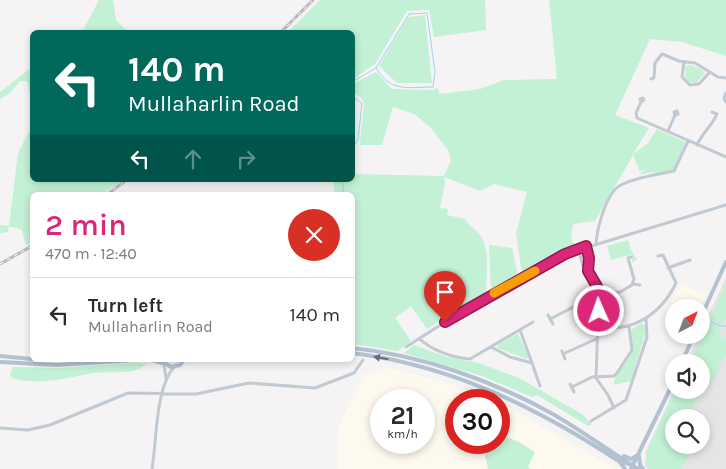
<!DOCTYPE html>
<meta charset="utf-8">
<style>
body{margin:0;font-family:Karla,sans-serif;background:#f7f7f7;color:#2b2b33;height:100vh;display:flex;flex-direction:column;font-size:19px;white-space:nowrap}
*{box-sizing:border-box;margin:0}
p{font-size:16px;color:#7c7c81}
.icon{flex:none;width:28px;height:28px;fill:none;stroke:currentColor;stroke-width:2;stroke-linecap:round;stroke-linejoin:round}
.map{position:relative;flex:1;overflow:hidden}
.panel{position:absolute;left:30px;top:192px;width:325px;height:170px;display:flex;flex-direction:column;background:#fff;border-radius:8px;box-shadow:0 2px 8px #0003}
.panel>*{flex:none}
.hud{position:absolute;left:30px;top:30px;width:325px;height:152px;border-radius:8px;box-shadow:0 2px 8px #0003;background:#00695c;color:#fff;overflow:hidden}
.needle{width:32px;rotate:42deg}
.buttons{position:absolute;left:665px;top:299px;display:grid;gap:10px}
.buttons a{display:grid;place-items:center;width:45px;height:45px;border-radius:50%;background:#fff;box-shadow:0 2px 8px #0003;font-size:25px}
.speed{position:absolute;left:370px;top:389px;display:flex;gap:10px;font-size:25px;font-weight:700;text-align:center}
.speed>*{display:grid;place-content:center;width:65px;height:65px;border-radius:50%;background:#fff;box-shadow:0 2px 8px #0003;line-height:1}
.speed small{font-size:12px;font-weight:400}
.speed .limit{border:8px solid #d22;background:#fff;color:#111}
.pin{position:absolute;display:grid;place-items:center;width:42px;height:42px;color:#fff;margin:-51px -21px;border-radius:50% 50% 50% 0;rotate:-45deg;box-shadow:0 0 5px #0007}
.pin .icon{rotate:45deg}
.me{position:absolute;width:55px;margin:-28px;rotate:358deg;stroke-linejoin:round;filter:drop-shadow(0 0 4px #0008)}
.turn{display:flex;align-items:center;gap:18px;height:105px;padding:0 15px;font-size:22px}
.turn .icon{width:65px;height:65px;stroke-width:2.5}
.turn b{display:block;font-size:35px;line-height:42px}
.lanes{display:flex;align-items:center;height:48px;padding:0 15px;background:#0003;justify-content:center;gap:25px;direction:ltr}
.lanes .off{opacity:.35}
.round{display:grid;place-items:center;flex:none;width:52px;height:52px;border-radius:26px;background:#f7f7f7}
.headline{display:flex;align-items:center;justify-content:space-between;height:85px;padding:0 15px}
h1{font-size:30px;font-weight:600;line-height:38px;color:#db2777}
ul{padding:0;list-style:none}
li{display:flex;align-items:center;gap:15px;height:75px;padding:0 15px;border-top:1px solid #e1e1e2}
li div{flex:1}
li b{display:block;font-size:19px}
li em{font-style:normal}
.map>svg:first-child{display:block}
.commercial{fill:#fdf9ef;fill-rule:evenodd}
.education{fill:#e6e4e5;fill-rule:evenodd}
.green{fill:#c3f1d5}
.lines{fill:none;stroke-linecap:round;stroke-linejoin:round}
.stream{stroke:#90daee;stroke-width:1}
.minor{stroke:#c1cad2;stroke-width:3}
.major{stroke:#b3c2d1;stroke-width:4}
.rail-casing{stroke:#b5b8bd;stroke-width:3}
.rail{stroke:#fff;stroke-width:1;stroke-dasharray:4;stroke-linecap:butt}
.oneway{fill:#64717d}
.route-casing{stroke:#8e194d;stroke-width:12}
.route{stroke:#db2777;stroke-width:9}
.slow{stroke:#f59e0b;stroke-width:9}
</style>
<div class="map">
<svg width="726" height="469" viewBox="0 0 726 469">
<rect width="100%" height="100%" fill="#f5f3f3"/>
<path class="commercial" d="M 681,284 L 706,295 L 700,307 L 674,308 L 674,319 L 668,316 L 668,308 Z
M 385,367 L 438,380 L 494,400 L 456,400 L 456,442 L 499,442 L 499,402 L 617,469 L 337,469 L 339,425 L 363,375 ZM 381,400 L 424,400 L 424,442 L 381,442 Z"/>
<path class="education" d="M 726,277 L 726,469 L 648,469 L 645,467 L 646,451 L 674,390 L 701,390 L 701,362 L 687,362 ZM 674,418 L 701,418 L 701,445 L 674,445 Z"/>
<path class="green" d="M 99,0 L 113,0 L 116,20 L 128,32 L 82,32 Z
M 320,0 L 485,0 L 486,30 L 434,37 L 429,10 L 407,11 L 375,64 L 353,79 L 352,32 L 288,32 Z
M 549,0 L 726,0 L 726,56 L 682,42 L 650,39 L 615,115 L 649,128 L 633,154 L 648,143 L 657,129 L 685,142 L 674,170 L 654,175 L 653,172 L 639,175 L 647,168 L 640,172 L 633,155 L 595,221 L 573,224 L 571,238 L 574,245 L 522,274 L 516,233 L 527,192 L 494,184 L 480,191 L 444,177 L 445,183 L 440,208 L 448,209 L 447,215 L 465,219 C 469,226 474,228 479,234 C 491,247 486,277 486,294 L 458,311 L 446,283 L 428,293 L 440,321 L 427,329 L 411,306 L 395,318 L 411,341 L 398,351 L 353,344 L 352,195 L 335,195 L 333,180 L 352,180 L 353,174 L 444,176 L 451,161 L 448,150 L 430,127 L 414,114 L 393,107 L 382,145 L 360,145 L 364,104 L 362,98 L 353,93 L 353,84 L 376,72 L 392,89 L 432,90 L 438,88 L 439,94 L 480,89 L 504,80 L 557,79 Z
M 425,15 L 432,83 L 397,83 L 379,66 L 408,17 Z
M 690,65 L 701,69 L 705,73 L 696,83 L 689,82 L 685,77 L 686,66 Z
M 32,67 L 32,102 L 27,81 L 20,81 L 10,93 L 0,99 L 0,92 Z
M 32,126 L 32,180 L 123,180 L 101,195 L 32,195 L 32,242 L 26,245 L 22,230 L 9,226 L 8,232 L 0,233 L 0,225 L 9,226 L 18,153 Z
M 628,240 L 630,248 L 637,260 L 632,262 L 632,254 L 611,260 L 607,246 Z
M 489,245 L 512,248 L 518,276 L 493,290 L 491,291 Z
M 726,282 L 726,319 L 720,325 L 710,319 Z
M 708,322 L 721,329 L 720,336 L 726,339 L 726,357 L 724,357 L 713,381 L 705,377 L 706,373 L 701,371 L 701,362 L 691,362 Z
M 642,323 L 646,326 L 646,331 L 631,381 L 614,385 C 615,364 638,367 631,330 Z
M 518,334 L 528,356 L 527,359 L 497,348 L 498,344 Z
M 414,345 L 447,357 L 479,363 L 519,378 L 582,414 L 592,424 L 588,426 L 537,395 L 532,397 L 482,376 L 404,353 Z
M 137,363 L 146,364 C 133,377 110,370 93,373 C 66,378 39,386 12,378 L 10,374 L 13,367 L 56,368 Z
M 675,390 L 701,390 L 690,414 L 695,417 L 674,418 L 674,445 L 694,445 L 682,469 L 649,469 L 645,464 L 647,451 Z
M 499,434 L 519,442 L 535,452 L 528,467 L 530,469 L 488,469 L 485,455 L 492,443 L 499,442 Z"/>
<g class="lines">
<path class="stream" d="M 352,82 L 376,68 L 409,14 L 427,13 L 435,72 L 433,87 C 407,87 391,93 376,68
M 352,96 L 362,103 L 358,140 L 352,148
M 343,195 L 343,183
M 709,321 L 720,326 L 726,326"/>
<path class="minor" d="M 684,62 L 682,77 L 690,85 L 699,84 L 709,73
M 651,79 L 654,78 L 655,63 L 662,54 L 679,61 L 695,63 L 718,77 L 726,78
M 726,93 L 724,98 L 726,102
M 641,102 L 640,99 L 643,98 L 644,100 L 641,102 L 636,113 L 637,118 L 726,157
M 668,131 L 675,115 L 674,112 L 677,111 L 678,114 L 675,115
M 697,145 C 702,133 712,126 717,114 L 712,112
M 596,244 C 597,229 606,192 621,185 C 636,177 657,175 674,171 L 688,141
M 586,246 L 589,258 L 588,271 L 599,292 L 596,378 L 608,395 L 614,408
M 580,255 L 583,266
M 668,268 L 690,260
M 633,284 L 640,285
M 599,294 L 620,292 L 632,285 L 634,279 L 628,258 L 631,257
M 548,315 L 553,324
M 550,319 L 589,299 L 599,297
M 597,325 C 631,335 661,314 676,283 L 663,255 L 658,256
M 419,338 C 430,350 454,358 470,359 L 533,322
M 406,347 L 459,313 L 565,254 L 726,205
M 491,347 L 510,357 L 532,363 L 520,330
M 562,351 L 565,359
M 563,354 L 596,339
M 532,363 L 540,386
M 164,365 L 166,378
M 570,384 L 574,392
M 572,387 L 592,377 L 614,376 L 617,373 L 632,350 L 629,326
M 591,421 L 626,400 L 647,337 L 646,318
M 0,428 L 28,430 L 50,425 L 128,393 L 196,394 L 249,383 L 315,388 L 354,373 L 363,360
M 152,469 C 157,440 155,389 174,367"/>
<path class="major" d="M 701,317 L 726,262
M 352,348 C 421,355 491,380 551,413 C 581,430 609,451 638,469
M 352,353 C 450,365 536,407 617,460 L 629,464
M 0,356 L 32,359
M 152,360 L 162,363
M 160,360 L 171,367 L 180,365 L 184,360
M 0,362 L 57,365 L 135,360
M 682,362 L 694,335
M 624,456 L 631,459 L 638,455
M 639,456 L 640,465 L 643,469
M 619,461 L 625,469
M 631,469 L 674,381"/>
<defs>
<path id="rail" d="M 281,32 L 313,0
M 107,195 L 126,180
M 0,264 L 32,246"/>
</defs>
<use href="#rail" class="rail-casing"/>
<use href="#rail" class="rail"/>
</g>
<defs><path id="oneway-solid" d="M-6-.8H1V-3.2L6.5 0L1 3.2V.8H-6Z" transform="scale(1.25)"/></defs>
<use class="oneway" href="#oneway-solid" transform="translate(381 358) rotate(-170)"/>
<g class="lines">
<defs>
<path id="route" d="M 445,322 L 565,254 L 586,246 L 589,258 L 588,271 L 599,290 L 599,311"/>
</defs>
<use href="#route" class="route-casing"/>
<use href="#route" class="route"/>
<path class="slow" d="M 494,293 L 535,271"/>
</g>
</svg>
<div class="buttons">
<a><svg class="needle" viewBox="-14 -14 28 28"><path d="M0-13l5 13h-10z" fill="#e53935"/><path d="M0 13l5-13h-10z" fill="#7c7c81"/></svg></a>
<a><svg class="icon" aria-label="sound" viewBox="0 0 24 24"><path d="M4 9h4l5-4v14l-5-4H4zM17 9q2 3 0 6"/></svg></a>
<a><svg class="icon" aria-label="search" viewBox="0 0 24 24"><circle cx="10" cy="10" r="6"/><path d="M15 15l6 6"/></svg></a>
</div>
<div class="speed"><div>21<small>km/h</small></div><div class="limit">30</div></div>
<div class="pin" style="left:445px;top:322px;background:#d93025"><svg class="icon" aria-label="arrive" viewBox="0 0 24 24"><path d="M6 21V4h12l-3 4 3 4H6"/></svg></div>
<svg class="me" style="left:599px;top:311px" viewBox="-20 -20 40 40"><circle r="17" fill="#db2777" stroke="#fff" stroke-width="3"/><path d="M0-11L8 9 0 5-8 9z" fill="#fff"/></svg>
<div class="hud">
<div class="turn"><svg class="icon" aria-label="left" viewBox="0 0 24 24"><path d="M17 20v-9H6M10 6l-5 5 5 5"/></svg><div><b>140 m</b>Mullaharlin Road</div></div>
<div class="lanes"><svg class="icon" aria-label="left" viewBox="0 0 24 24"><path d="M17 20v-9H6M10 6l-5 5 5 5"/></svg><svg class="icon off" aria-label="ahead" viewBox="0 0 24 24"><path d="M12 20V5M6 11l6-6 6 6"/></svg><svg class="icon off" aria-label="right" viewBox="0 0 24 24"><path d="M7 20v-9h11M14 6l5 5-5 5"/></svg></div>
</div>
<section class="panel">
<div class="headline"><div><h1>2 min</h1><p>470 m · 12:40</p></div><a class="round" style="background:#d93025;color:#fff"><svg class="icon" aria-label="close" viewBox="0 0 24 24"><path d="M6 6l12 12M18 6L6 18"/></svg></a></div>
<ul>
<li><svg class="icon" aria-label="left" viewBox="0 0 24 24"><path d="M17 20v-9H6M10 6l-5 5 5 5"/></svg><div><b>Turn left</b><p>Mullaharlin Road</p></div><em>140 m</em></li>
</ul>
</section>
</div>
